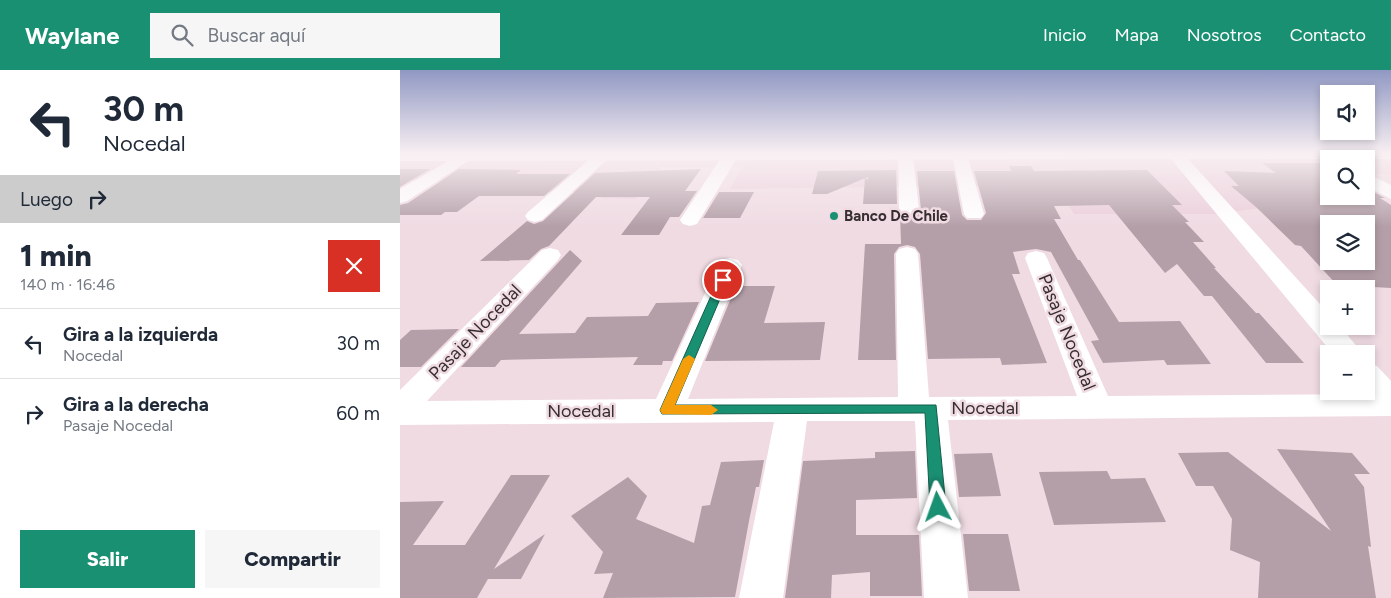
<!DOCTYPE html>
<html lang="es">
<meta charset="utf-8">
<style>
body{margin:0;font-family:Figtree,sans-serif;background:#f6f6f7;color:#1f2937;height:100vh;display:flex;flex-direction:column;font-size:19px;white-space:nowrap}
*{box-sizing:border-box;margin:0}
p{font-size:16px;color:#747a83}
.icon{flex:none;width:28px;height:28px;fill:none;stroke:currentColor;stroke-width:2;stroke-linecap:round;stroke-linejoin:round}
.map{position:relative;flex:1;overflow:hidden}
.details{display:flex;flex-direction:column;background:#fff;width:400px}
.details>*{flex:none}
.guide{background:#fff;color:#1f2937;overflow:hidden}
.tools{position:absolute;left:920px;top:15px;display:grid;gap:10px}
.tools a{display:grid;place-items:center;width:55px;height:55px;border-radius:0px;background:#fff;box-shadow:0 2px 8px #0003;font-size:25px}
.pin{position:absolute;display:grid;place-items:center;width:42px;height:42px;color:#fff;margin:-21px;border:2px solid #fff;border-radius:50%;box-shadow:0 1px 5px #0007}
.me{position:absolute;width:55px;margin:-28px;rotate:356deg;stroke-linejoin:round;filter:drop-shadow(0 0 4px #0008)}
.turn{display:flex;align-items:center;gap:18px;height:105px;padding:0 20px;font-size:22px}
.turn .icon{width:65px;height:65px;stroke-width:2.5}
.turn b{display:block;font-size:35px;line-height:42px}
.then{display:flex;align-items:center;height:48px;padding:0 20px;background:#0003;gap:10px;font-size:19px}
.round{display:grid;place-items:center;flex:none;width:52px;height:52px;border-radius:0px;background:#f6f6f7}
.head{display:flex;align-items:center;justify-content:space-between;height:85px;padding:0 20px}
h1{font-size:30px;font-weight:800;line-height:38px}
.action{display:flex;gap:10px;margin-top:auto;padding:10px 20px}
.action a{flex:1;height:58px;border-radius:0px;background:#1a9073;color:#fff;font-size:20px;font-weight:800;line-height:58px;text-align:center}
.action a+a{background:#f6f6f7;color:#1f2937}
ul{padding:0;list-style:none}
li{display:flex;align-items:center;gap:15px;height:70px;padding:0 20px;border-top:1px solid #e0e1e3}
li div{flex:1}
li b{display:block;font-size:19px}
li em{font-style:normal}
header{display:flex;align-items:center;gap:30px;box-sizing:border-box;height:70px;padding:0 25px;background:#1a9073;color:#fff}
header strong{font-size:24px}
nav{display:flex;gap:28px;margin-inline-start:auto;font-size:18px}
.search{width:350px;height:45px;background:#f6f6f7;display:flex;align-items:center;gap:12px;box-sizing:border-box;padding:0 18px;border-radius:0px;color:#747a83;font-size:19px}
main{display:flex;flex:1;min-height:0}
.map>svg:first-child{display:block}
.built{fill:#ebceda}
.building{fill:#b49fa8;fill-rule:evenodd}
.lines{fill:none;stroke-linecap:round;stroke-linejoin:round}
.street{fill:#fff;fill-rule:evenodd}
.secondary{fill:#fff;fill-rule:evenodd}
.route{fill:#1a9073;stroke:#115e4b}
.slow{fill:#f59e0b}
.poi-dot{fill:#1a9073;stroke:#f0dbe3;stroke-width:2}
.labels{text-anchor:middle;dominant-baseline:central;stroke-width:5;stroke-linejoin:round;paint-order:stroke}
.far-poi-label{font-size:15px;font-weight:bold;fill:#362d31;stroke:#f0dbe3;text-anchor:start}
.street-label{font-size:18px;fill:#362d31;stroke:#f0dbe3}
</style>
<header>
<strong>Waylane</strong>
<div class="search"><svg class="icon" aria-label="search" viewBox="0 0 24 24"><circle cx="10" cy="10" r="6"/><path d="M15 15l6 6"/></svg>Buscar aquí</div>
<nav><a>Inicio</a><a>Mapa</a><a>Nosotros</a><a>Contacto</a></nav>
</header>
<main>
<section class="details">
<div class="guide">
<div class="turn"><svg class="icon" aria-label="left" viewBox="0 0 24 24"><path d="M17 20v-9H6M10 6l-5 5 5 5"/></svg><div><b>30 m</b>Nocedal</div></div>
<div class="then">Luego<svg class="icon" aria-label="right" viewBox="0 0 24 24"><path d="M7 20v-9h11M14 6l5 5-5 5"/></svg></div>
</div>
<div class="head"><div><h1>1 min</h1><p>140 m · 16:46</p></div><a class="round" style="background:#d93025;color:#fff"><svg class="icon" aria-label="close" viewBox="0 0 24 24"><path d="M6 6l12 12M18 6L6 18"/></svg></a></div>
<ul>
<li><svg class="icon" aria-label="left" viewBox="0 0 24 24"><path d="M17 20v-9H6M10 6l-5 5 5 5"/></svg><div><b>Gira a la izquierda</b><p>Nocedal</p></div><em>30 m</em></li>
<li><svg class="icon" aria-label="right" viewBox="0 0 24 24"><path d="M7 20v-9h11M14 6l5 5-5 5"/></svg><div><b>Gira a la derecha</b><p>Pasaje Nocedal</p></div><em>60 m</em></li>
</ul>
<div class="action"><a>Salir</a><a>Compartir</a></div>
</section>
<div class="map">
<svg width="991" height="528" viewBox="0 0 991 528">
<rect width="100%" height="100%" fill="#f0dbe3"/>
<path class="built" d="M 0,83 L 915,83 L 919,85 L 991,85 L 991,104 L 966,104 L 966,89 L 929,89 L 929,104 L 917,131 L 814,144 L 674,144 L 655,115 L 330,119 L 342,97 L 261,97 L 236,129 L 201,128 L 206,122 L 59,122 L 76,109 L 0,110 Z"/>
<path class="building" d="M 862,93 L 929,93 L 929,126 L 966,126 L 966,118 L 985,128 L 980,128 L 991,135 L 991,218 L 937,215 L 901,176 L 895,175 L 856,137 L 831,116 L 839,116 L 824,101 L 876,103 ZM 929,154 L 966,154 L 966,191 L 929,191 Z
M 609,96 L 631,96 L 634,101 L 747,100 L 782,135 L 772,135 L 789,152 L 785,152 L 804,172 L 793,172 L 816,198 L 814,198 L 856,243 L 859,243 L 904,293 L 866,293 L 812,226 L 804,226 L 777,194 L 765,203 L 709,135 L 654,136 L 661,149 L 654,149 L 678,190 L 680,190 L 719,252 L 780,251 L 811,294 L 767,295 L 764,290 L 703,293 L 691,271 L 699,270 L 651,182 L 636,179 L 613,182 L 620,204 L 612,204 L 647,293 L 602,295 L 600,288 L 528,289 L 520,184 L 515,177 L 507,175 L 499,177 L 494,184 L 496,290 L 458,290 L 465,174 L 501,174 L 500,144 L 516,146 L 521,140 L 517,101 L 554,101 L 562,145 L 567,150 L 581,150 L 586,143 L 574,101 L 611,101 Z
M 0,99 L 30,99 L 0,117 Z
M 59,99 L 121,100 L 116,104 L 170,104 L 144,126 L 79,126 L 57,142 L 45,142 L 41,145 L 0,145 L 0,135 L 8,133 Z
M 301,99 L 285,121 L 297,121 L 279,147 L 270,147 L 259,165 L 221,165 L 250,127 L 196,127 L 149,176 L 141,179 L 129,190 L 80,191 L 127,151 L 134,154 L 143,151 L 195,103 Z
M 496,100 L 497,134 L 463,134 L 465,108 L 468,110 L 468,107 L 427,124 L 412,124 L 418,101 Z
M 319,122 L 354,122 L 340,148 L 303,148 Z
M 170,180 L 182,191 L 119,264 L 175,263 L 187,247 L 248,246 L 256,233 L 299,232 L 272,291 L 263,291 L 262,295 L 233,295 L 238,287 L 101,290 L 95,297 L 61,297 Z
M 336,216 L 375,216 L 364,253 L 425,252 L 420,290 L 305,291 Z
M 59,259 L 21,297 L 0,297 L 0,270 L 11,260 Z
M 877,379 L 952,383 L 970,404 L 954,404 L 964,417 L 971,477 L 968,476 L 976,528 L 858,528 L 860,492 L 830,480 L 832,449 L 813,416 L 796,416 L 778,383 L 828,382 L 931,461 Z
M 515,381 L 517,428 L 456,430 L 456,465 L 519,465 L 522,526 L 470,526 L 470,502 L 432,505 L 431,528 L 385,528 L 403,391 L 475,388 L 475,382 Z
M 592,383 L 601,426 L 559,427 L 554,384 Z
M 364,390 L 359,417 L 356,417 L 349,451 L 335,527 L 203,528 L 213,503 L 194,504 L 203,482 L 171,446 L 228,407 L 247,426 L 236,449 L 294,473 L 302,436 L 310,435 L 321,392 Z
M 707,401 L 711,409 L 745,408 L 766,452 L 654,455 L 639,402 Z
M 111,405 L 150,405 L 94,499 L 145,464 L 121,509 L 88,509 L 77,528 L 0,528 L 0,432 L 44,431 L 13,475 L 65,475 Z
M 563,464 L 608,464 L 620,521 L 569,521 Z"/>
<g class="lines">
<path class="street" d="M 62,83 L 74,83 L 76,86 L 7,131 L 0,133 L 0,119 Z
M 197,83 L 209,83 L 211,86 L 142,150 L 135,152 L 128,150 L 125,146 L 128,142 Z
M 324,83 L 338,83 L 339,85 L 297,154 L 290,156 L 283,154 L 280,150 Z
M 498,83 L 512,83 L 513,85 L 519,140 L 516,144 L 502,144 L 499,140 Z
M 552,83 L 567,84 L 584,144 L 581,148 L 567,148 L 564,144 Z
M 966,103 L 991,115 L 991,129 L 966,116 Z
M 507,177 L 515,179 L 518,184 L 529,327 L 677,326 L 625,188 L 628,183 L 636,181 L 644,183 L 647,188 L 708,326 L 991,324 L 991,346 L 548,350 L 568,528 L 524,528 L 515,351 L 407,351 L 383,528 L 339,528 L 374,352 L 0,355 L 0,320 L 142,180 L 150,178 L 158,180 L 161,185 L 158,190 L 27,331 L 256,329 L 318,195 L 322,190 L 330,188 L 338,190 L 342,195 L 288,329 L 498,327 L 496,184 L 499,179 Z"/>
<path class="secondary" d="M 0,83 L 991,83 L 991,89 L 788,89 L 929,244 L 929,256 L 940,256 L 963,284 L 933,284 L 771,89 L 0,91 Z
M 966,293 L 977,296 L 991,311 L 991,342 L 980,339 L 965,321 Z"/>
</g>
<linearGradient id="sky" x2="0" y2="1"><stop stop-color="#9098c3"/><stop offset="0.53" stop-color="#f8eff2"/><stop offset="1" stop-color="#f8eff2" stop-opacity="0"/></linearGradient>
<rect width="991" height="157" fill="url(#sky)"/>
<path class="route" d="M 319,208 L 328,210 L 275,335 L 536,335 L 546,437 L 544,442 L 538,444 L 533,442 L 530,437 L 525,343 L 262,344 L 260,340 Z"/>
<path class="slow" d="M 289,285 L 295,289 L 275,335 L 311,335 L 318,340 L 311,345 L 262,344 L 260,340 L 283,289 Z"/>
<circle class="poi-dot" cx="434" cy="146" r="5"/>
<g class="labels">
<g class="far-poi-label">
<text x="444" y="146">Banco De Chile</text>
</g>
<g class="street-label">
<text transform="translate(75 262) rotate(-46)">Pasaje Nocedal</text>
<text transform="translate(667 262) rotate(68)">Pasaje Nocedal</text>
<text x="585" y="338">Nocedal</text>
<text x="181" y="341">Nocedal</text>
</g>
</g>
</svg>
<div class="tools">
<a><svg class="icon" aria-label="sound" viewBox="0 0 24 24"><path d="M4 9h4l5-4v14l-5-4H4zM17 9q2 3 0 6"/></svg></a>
<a><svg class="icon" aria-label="search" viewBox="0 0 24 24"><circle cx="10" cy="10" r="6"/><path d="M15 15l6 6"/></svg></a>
<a><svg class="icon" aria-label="layers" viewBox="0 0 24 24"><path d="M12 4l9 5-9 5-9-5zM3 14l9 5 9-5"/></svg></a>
<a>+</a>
<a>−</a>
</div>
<div class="pin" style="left:323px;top:210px;background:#d93025"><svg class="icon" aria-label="arrive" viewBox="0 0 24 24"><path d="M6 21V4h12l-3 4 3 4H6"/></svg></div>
<svg class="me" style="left:538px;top:437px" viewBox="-20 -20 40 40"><path d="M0-17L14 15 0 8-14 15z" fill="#1a9073" stroke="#fff" stroke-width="4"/></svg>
</div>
</main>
